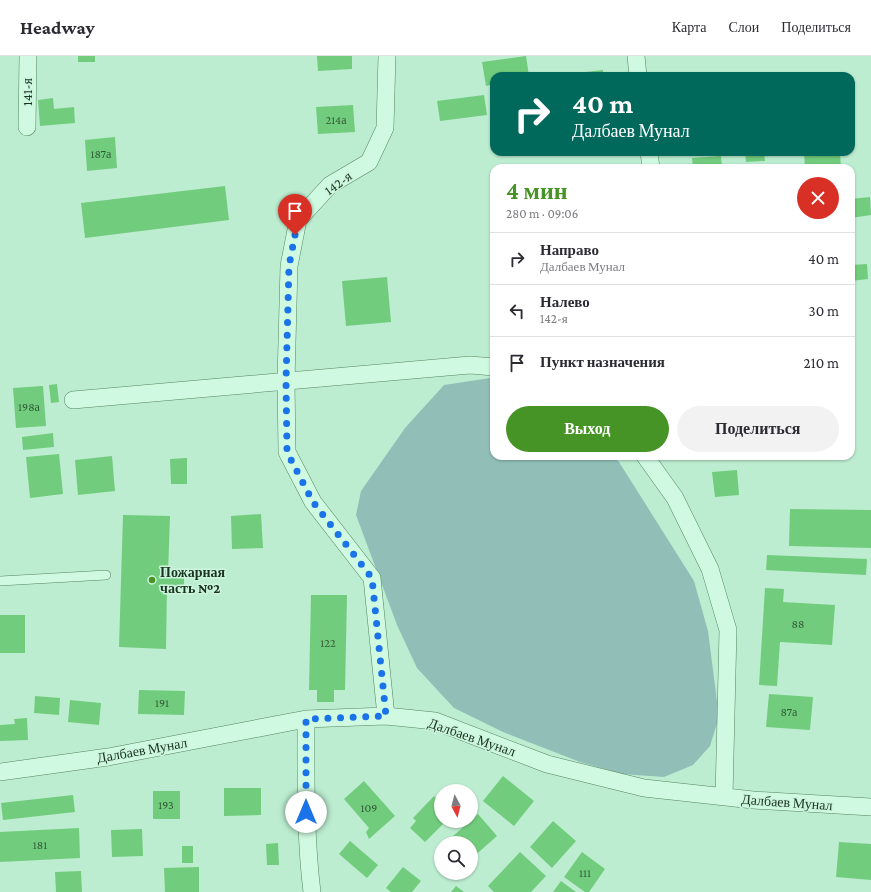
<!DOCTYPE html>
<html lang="ru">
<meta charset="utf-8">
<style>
body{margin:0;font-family:"Crimson Pro",serif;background:#f2f2f3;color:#2b2b33;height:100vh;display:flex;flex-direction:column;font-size:15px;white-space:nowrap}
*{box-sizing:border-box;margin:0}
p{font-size:13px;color:#7c7c81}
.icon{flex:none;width:22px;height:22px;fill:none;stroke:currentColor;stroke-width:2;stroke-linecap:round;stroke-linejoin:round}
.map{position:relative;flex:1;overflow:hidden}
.side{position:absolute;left:490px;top:108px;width:365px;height:296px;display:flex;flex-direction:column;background:#fff;border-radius:12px;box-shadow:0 1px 3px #0004}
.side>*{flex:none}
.guide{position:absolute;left:490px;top:16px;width:365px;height:84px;border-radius:12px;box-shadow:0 1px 3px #0004;background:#00695c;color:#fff;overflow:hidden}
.needle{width:26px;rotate:173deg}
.buttons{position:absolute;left:434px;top:728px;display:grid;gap:8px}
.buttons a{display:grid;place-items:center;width:44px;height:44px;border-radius:50%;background:#fff;box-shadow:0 1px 3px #0004;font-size:20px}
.pin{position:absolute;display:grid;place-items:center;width:34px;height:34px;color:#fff;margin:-41px -17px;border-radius:50% 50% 50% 0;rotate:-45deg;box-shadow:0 0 4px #0007}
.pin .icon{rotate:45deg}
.me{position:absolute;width:44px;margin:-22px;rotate:0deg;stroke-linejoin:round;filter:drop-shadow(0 0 3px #0008)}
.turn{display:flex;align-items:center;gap:14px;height:84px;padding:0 16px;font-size:18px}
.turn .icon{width:52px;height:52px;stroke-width:2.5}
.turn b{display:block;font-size:28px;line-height:34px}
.round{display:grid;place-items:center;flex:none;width:42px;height:42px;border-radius:21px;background:#f2f2f3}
.headline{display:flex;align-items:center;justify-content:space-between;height:68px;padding:0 16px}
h1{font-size:24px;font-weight:700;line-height:30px;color:#479426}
.action{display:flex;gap:8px;margin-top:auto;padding:8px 16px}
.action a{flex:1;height:46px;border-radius:24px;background:#479426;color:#fff;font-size:16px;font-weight:700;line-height:46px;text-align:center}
.action a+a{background:#f2f2f3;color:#2b2b33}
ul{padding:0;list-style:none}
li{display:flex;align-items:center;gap:12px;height:52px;padding:0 16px;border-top:1px solid #e1e1e2}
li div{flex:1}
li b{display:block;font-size:15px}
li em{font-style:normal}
header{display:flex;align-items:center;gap:24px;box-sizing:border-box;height:56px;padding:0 20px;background:#fff;border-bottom:1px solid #e1e1e2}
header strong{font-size:19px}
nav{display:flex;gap:22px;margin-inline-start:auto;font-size:14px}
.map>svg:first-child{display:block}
.cemetery{fill:#91bfb7}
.building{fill:#72cc7d}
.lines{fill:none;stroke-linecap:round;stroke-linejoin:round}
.service-casing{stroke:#568561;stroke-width:10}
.minor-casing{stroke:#568561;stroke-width:18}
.service{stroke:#cff9e0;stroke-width:9}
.minor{stroke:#cff9e0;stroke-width:17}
.route{stroke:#1a73e8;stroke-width:7;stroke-dasharray:0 12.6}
.poi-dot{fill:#479426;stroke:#ccf5dd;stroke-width:1.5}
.labels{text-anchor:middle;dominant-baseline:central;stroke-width:3;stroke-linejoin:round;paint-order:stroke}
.number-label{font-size:12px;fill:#315a37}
.street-label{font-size:14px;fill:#1b3420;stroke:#ccf5dd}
.poi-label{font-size:14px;font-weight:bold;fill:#1b3420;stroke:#ccf5dd;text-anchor:start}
</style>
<header>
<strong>Headway</strong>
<nav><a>Карта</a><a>Слои</a><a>Поделиться</a></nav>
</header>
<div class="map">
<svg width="871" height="836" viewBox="0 0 871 836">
<rect width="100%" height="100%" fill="#bcedd0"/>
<path class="cemetery" d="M 490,322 L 494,323 L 494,400 L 612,400 L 619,406 L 694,525 L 708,575 L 719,661 L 710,690 L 693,709 L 664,721 L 622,718 L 580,706 L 503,676 L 454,652 L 417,612 L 397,569 L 356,459 L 361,435 L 405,372 L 444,329 Z"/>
<path class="building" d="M 78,0 L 95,0 L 95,6 L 78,6 Z
M 317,0 L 352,0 L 352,13 L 318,15 Z
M 526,0 L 529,20 L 494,20 L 494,28 L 486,30 L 482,6 Z
M 603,14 L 603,20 L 577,20 L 577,17 Z
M 484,39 L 487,59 L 440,65 L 437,45 Z
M 53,42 L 54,53 L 74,51 L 75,67 L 40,70 L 38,44 Z
M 353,49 L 355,76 L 318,78 L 316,51 Z
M 115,81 L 117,112 L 87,115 L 85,84 Z
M 745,96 L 764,96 L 765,105 L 746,106 Z
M 804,96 L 840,96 L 841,112 L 805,112 Z
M 721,100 L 722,112 L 693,112 L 692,102 Z
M 225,130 L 229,164 L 85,182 L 81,147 Z
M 870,141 L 871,159 L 851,162 L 851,143 Z
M 867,208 L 868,223 L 851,225 L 851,209 Z
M 387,221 L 391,266 L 346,270 L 342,225 Z
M 57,328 L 59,346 L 51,347 L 49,329 Z
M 43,330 L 46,370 L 16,372 L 13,332 Z
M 53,377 L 54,391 L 23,394 L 22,381 Z
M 59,398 L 63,438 L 30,442 L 26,401 Z
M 112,400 L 115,435 L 78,439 L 75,404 Z
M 187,402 L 187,428 L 171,428 L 170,403 Z
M 737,414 L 739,439 L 715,441 L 712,416 Z
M 790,453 L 871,454 L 871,492 L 789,490 Z
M 261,458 L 263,492 L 232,493 L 231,460 Z
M 123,459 L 170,460 L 168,518 L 184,519 L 184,530 L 167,529 L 166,593 L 119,591 Z
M 767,499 L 867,503 L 866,519 L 766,514 Z
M 765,532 L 784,533 L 783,546 L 835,549 L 832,589 L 780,586 L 777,630 L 759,629 Z
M 311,539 L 347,539 L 345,634 L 334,634 L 334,646 L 317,646 L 317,634 L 309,634 Z
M 0,559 L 25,559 L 25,597 L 0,597 Z
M 139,634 L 185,635 L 184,659 L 138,658 Z
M 769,638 L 813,641 L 810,674 L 766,671 Z
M 35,640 L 60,642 L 59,659 L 34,657 Z
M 70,644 L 101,647 L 99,669 L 68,666 Z
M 27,662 L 28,684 L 0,685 L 0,669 L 15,668 L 14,663 Z
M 503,720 L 534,745 L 514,770 L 483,745 Z
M 364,725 L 395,760 L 369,783 L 366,776 L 369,772 L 344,743 Z
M 224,732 L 261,732 L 261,759 L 224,760 Z
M 153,735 L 180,735 L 180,763 L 153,763 Z
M 73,739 L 75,756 L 3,764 L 1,747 Z
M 434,740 L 441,747 L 441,765 L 446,765 L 425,786 L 410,772 L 416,765 L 413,762 Z
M 478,758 L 497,780 L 471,803 L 471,787 L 457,787 L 452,781 Z
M 553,765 L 576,785 L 552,812 L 530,791 Z
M 79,772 L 80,802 L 0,806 L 0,776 Z
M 142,773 L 143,800 L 112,801 L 111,774 Z
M 350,785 L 378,809 L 367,822 L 339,798 Z
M 839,786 L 871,788 L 871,824 L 836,821 Z
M 278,787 L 279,809 L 267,809 L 266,788 Z
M 182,790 L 193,790 L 193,807 L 182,807 Z
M 520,796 L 546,820 L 531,836 L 494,836 L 488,830 Z
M 582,796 L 605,813 L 589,836 L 585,836 L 564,821 Z
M 199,811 L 199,836 L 165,836 L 164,812 Z
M 403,811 L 421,825 L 412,836 L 391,836 L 386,832 Z
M 81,815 L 82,836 L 56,836 L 55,816 Z
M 561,825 L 576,836 L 553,836 Z
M 456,830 L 464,836 L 451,836 Z"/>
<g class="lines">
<defs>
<path id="service" d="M 0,525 L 106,519"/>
<path id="minor" d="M 636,0 L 638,20
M 27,71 L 28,0
M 649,96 L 651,112
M 73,344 L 470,309 L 494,311
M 645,400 L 675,442 L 710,513 L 728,574 L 724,741
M 386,660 L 372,522 L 313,446 L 287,396 L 286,325 L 289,210 L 298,164 L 330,129 L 369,106 L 385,72 L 387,0
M 306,663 C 306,721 305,779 312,836
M 0,716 L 108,701 L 306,663 L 386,660 L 435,665 L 547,708 L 644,732 L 753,744 L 871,751"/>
</defs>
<use href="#service" class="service-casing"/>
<use href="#minor" class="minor-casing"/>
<use href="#service" class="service"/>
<use href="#minor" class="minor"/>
</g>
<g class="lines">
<path class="route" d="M 295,179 L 289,210 L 286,325 L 287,396 L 313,446 L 372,522 L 386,660 L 306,663 L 306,756"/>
</g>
<circle class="poi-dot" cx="152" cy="524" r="4"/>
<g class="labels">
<g class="number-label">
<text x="336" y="64">214а</text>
<text x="101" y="98">187а</text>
<text x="29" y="351">198а</text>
<text x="798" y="568">88</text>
<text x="328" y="587">122</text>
<text x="162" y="647">191</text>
<text x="789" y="656">87а</text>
<text x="166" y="749">193</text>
<text x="369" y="752">109</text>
<text x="40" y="789">181</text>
<text x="585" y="817">111</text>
</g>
<g class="street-label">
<text transform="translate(27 36) rotate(-90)">141-я</text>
<text transform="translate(338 127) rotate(-36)">142-я</text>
<text transform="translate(472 681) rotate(19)">Далбаев Мунал</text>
<text transform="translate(142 694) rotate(-10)">Далбаев Мунал</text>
<text transform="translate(787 746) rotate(4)">Далбаев Мунал</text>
</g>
<g class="poi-label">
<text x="160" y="516">Пожарная<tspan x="160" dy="16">часть №2</tspan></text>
</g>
</g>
</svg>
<div class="buttons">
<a><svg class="needle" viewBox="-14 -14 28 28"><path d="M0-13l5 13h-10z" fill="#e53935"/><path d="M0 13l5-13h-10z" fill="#7c7c81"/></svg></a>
<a><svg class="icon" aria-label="search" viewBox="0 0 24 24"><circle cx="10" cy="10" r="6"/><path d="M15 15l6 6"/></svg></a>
</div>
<div class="pin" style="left:295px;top:179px;background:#d93025"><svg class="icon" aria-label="arrive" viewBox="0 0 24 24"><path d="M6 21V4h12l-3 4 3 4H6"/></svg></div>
<svg class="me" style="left:306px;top:756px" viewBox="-20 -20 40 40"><circle r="19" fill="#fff"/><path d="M0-13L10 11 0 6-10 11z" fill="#1a73e8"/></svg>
<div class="guide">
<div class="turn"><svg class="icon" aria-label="right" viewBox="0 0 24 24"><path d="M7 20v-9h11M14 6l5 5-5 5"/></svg><div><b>40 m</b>Далбаев Мунал</div></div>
</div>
<section class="side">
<div class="headline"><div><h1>4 мин</h1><p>280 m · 09:06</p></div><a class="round" style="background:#d93025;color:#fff"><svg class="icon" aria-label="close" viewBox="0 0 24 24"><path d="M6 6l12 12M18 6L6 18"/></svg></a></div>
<ul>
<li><svg class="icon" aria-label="right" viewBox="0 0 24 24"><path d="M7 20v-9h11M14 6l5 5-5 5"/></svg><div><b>Направо</b><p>Далбаев Мунал</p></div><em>40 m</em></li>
<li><svg class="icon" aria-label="left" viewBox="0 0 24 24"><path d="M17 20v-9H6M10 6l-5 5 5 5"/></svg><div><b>Налево</b><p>142-я</p></div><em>30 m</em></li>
<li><svg class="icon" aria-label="arrive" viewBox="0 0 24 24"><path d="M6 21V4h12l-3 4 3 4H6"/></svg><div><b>Пункт назначения</b></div><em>210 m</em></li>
</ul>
<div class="action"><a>Выход</a><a>Поделиться</a></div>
</section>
</div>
